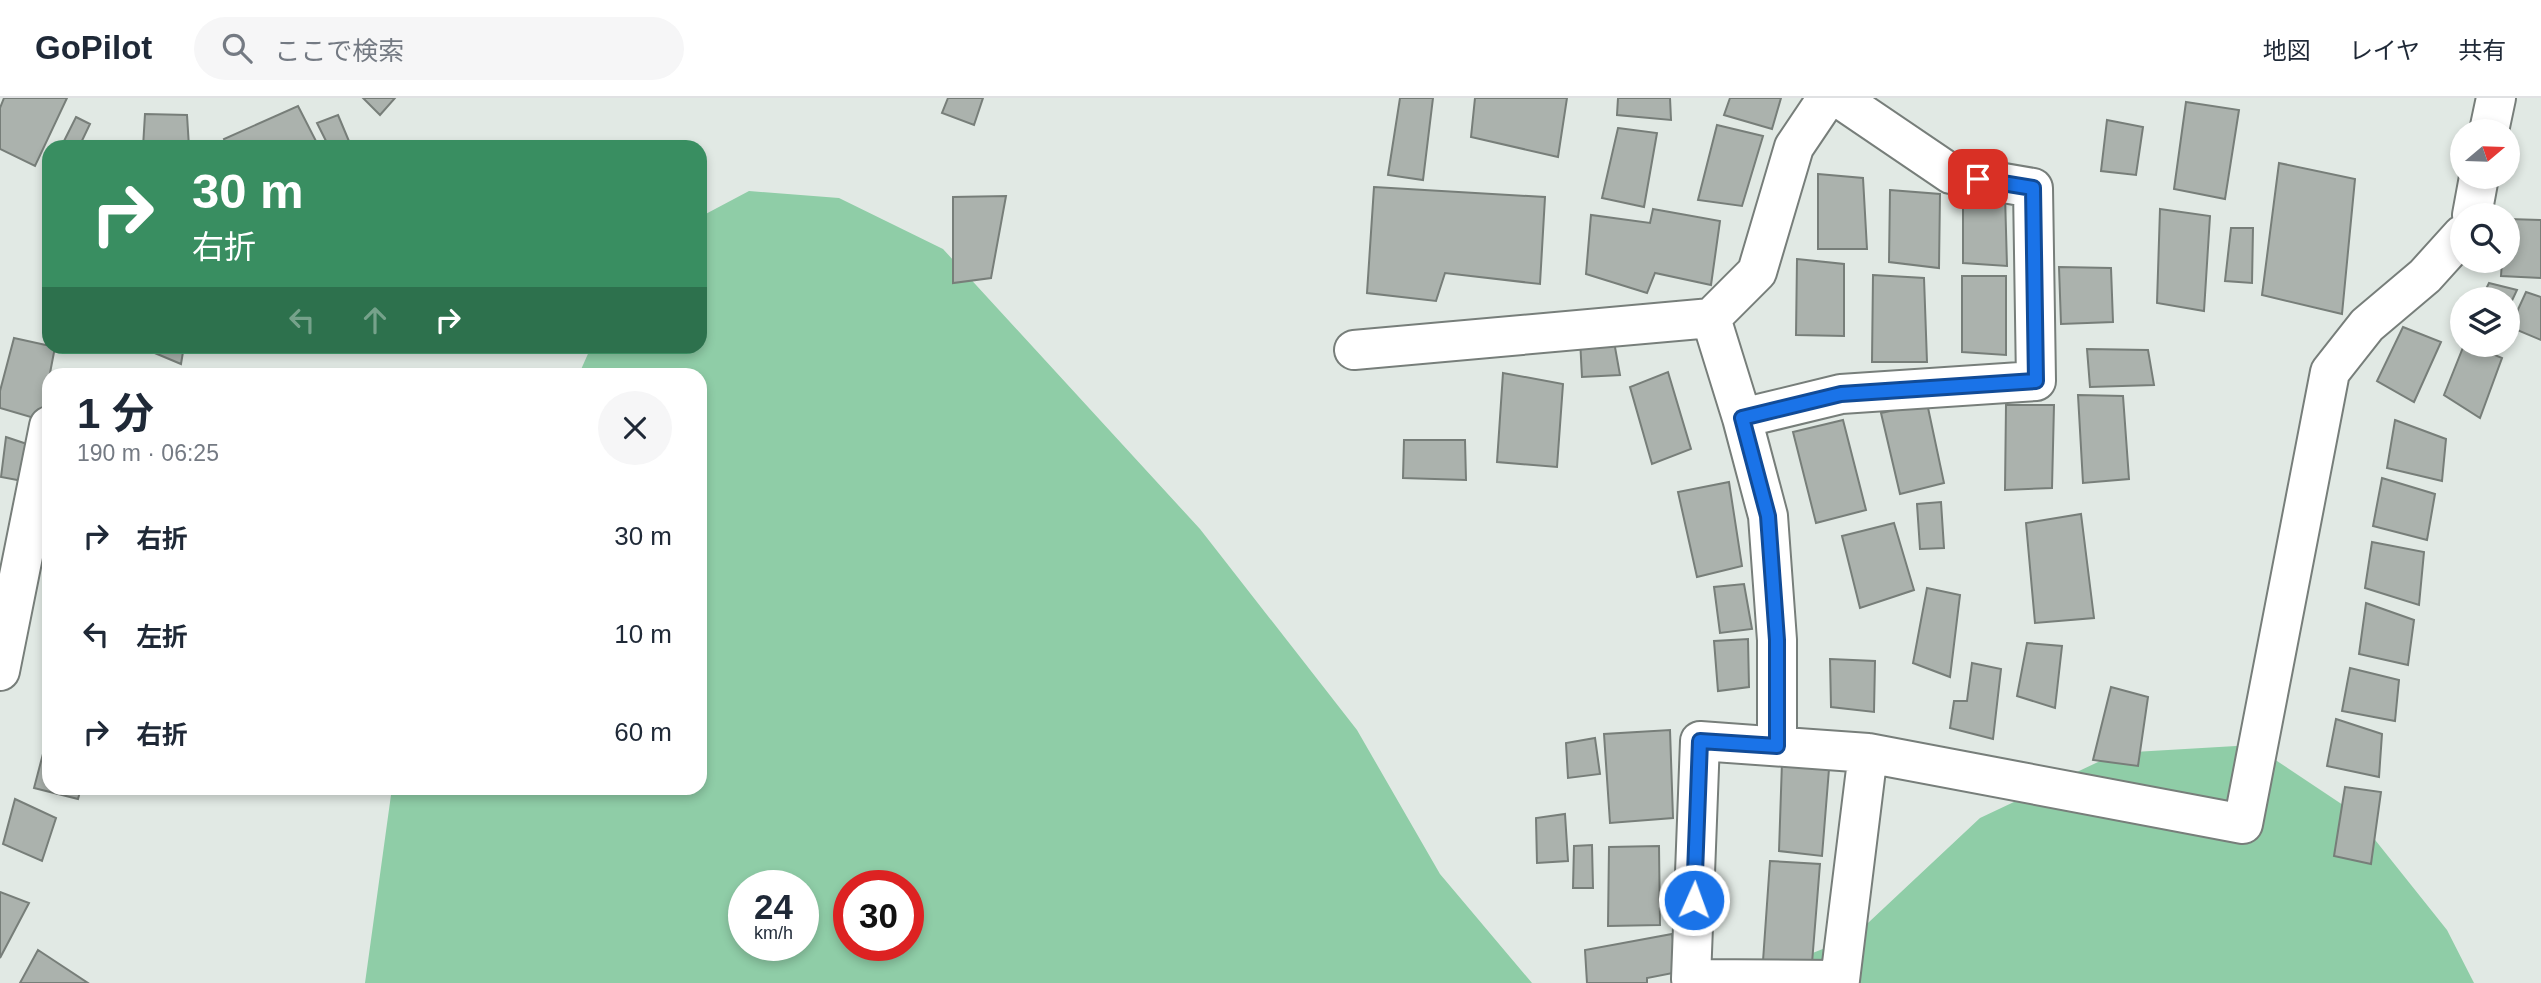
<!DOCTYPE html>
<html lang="ja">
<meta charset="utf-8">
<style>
body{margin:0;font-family:Helvetica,"Noto Sans JP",sans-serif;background:#f6f6f7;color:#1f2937;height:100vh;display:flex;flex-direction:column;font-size:26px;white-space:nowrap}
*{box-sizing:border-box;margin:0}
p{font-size:23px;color:#747a83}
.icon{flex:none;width:38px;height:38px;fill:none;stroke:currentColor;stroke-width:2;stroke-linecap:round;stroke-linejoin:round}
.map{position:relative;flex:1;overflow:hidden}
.details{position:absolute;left:42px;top:270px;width:665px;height:427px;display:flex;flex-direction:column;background:#fff;border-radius:21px;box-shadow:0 4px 10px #0003}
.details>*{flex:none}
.hud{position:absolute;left:42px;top:42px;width:665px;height:214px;border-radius:21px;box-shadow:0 4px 10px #0003;background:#398e61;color:#fff;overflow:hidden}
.needle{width:46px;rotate:71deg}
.fabs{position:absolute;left:2450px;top:21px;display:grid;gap:14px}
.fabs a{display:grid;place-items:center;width:70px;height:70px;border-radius:50%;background:#fff;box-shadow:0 4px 10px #0003;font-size:35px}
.speed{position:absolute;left:728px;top:772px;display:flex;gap:14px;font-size:35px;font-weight:700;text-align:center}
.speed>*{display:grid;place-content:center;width:91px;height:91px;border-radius:50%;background:#fff;box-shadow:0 4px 10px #0003;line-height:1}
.speed small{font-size:18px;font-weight:400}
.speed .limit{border:10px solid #d22;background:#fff;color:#111}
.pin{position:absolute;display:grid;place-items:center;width:60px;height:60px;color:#fff;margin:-30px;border-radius:14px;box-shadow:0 4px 10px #0006}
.me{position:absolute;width:77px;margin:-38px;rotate:2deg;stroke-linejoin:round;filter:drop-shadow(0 0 5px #0008)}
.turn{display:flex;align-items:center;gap:24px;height:147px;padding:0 35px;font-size:32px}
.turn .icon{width:91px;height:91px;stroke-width:2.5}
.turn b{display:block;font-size:49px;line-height:60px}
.lanes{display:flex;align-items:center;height:66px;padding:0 35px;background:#0003;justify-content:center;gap:35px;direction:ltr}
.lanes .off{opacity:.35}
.round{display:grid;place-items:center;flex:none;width:74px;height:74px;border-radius:37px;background:#f6f6f7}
.headline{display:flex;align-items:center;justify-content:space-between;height:119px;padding:0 35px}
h1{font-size:42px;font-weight:700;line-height:52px}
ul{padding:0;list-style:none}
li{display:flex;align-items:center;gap:21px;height:98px;padding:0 35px}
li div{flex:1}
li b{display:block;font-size:26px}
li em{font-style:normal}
header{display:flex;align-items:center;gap:42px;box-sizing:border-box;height:98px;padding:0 35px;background:#fff;border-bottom:2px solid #e0e1e3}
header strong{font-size:33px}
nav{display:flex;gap:38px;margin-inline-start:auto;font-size:24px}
.search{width:490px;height:63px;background:#f6f6f7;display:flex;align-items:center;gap:18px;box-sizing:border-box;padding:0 24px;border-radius:38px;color:#747a83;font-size:26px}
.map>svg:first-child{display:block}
.green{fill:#8fcda7;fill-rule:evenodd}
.building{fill:#abb2ad;stroke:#777e79;stroke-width:2}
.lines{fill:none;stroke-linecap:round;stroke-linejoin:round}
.minor-casing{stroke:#777e7a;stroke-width:42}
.minor{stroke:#fff;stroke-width:38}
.route-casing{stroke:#114b97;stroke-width:18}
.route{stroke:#1a73e8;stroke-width:12}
</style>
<header>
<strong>GoPilot</strong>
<div class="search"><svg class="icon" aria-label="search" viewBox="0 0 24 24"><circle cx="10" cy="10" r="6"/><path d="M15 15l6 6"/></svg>ここで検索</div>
<nav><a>地図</a><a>レイヤ</a><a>共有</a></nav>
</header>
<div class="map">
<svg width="2541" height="885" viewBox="0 0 2541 885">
<rect width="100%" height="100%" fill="#e1e9e4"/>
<path class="green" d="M 749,93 L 839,100 L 943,151 L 1200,431 L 1357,632 L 1440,776 L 1532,885 L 365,885 L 391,697 L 394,690 L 700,690 L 700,276 L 579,276 L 591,249 L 700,248 L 700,119 ZM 744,788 L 803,788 L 803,847 L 744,847 ZM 849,788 L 908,788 L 908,847 L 849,847 Z
M 2253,647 L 2352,713 L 2447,832 L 2474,885 L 1737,885 L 1853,839 L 1980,720 L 2117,655 Z"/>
<path class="building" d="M 4,0 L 67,0 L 35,68 L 0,51 L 0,10 Z
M 363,0 L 395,0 L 380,17 Z
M 948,0 L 983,0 L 974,27 L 942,15 Z
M 1400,0 L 1433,0 L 1423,82 L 1388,77 Z
M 1475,0 L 1567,0 L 1558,59 L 1471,39 Z
M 1618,0 L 1670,0 L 1671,22 L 1617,17 Z
M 1730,0 L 1781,0 L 1772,31 L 1724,17 Z
M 2186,4 L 2239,12 L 2225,101 L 2174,91 Z
M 298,8 L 319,49 L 227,49 L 224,41 Z
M 145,16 L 187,17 L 189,49 L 143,49 Z
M 338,17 L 351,48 L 348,49 L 329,49 L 317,25 Z
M 76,19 L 90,26 L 79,49 L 61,49 Z
M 2107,22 L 2143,29 L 2136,77 L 2101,73 Z
M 1717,27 L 1763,38 L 1742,108 L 1698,102 Z
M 1618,30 L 1657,35 L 1644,109 L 1602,100 Z
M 2279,65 L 2355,81 L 2342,216 L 2262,197 Z
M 1818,76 L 1863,80 L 1867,151 L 1818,151 Z
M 1374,89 L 1545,99 L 1540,186 L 1445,175 L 1436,203 L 1367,195 Z
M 1890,92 L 1940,96 L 1939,170 L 1889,164 Z
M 1963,94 L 2005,97 L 2007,168 L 1963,165 Z
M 1006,98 L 991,180 L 953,185 L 953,99 Z
M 1653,111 L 1720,123 L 1711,187 L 1655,175 L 1647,195 L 1586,176 L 1591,117 L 1650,125 Z
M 2160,111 L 2210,118 L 2204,213 L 2157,205 Z
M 2508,121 L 2541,122 L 2541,180 L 2501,178 L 2502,163 L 2508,163 Z
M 2231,130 L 2253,130 L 2252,185 L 2225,183 Z
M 1797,161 L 1844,166 L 1844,238 L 1796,237 Z
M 2059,169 L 2111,170 L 2113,224 L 2061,226 Z
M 1873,177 L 1924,180 L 1927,264 L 1872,264 Z
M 1962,178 L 2006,178 L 2006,257 L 1962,254 Z
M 2489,185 L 2517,192 L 2508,211 L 2508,201 L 2481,201 Z
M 2526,194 L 2541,199 L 2541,242 L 2510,229 Z
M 2403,229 L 2441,244 L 2414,304 L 2377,283 Z
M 1613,238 L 1620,277 L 1582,279 L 1580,241 Z
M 14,240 L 55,249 L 41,322 L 0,310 L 0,293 Z
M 2464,247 L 2472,247 L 2502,260 L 2480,320 L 2444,297 Z
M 138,248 L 184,248 L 181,266 Z
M 2087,251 L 2148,252 L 2154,287 L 2090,289 Z
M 1668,274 L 1691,351 L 1652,366 L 1630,289 Z
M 1503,275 L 1563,286 L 1557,369 L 1497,364 Z
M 2078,297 L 2123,298 L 2129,381 L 2083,385 Z
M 1927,305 L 1944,385 L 1900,396 L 1881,315 Z
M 2006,307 L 2054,307 L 2052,390 L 2005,392 Z
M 1843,322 L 1866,412 L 1816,425 L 1793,334 Z
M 2395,322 L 2446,341 L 2442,383 L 2387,370 Z
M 6,339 L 30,347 L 28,384 L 1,379 Z
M 1404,342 L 1465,342 L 1466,382 L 1403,380 Z
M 2382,380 L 2435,396 L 2427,442 L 2373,428 Z
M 1729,384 L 1742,468 L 1697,479 L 1678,394 Z
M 1941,404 L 1944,450 L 1920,451 L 1917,406 Z
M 2081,416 L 2094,520 L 2035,525 L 2026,425 Z
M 1894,425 L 1914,492 L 1860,510 L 1842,438 Z
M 2372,444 L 2424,454 L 2419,507 L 2365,490 Z
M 1744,486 L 1752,531 L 1720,535 L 1714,489 Z
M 1927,490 L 1960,497 L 1950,579 L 1913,565 Z
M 2366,505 L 2414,522 L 2408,567 L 2359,556 Z
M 1748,541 L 1749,589 L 1718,593 L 1714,543 Z
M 2027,545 L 2062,548 L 2055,610 L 2017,598 Z
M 1830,561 L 1875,563 L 1874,614 L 1831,609 Z
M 1972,565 L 2001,571 L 1993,641 L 1950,630 L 1954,603 L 1967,603 Z
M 2350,570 L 2399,582 L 2395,623 L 2342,613 Z
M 2111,589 L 2148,599 L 2138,668 L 2093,662 Z
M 2336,621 L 2382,636 L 2379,679 L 2327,668 Z
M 1670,632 L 1673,720 L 1610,725 L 1604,636 Z
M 49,633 L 49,690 L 81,690 L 78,701 L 34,690 Z
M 1595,640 L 1600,676 L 1568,680 L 1566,645 Z
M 1782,664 L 1829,671 L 1822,758 L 1779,753 Z
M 2345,689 L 2381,694 L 2371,766 L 2334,758 Z
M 15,701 L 56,720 L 42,763 L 3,746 Z
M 1565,716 L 1568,763 L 1537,765 L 1536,720 Z
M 1592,747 L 1593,790 L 1573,790 L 1574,748 Z
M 1659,748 L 1660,827 L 1608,828 L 1609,749 Z
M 1770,763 L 1820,766 L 1812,865 L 1763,863 Z
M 0,794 L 29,805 L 0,860 Z
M 1672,836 L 1678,874 L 1647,880 L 1647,885 L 1587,885 L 1585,852 Z
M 38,852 L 88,885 L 20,885 Z"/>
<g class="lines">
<defs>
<path id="minor" d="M 2489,33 L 2496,0
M 2472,117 L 2479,79
M 1354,252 L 1711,220
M 1742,320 L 1711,220 L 1757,174 L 1794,49 L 1827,0
M 0,573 L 49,328
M 1700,643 L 1868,655 L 1840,882 L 1691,881 Z
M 1777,648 L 1777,542 L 1768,418 L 1742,320 L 1841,296 L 2036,283 L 2033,90 L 1951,76 L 1839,0
M 1868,655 L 2243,726 L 2330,274 L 2367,227 L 2425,178 L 2462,137"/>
</defs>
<use href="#minor" class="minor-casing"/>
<use href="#minor" class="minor"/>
</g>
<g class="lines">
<defs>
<path id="route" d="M 1694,802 L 1700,643 L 1777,648 L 1777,542 L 1768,418 L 1742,320 L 1841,296 L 2036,283 L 2033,90 L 1978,81"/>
</defs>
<use href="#route" class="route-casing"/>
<use href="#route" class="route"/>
</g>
</svg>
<div class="fabs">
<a><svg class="needle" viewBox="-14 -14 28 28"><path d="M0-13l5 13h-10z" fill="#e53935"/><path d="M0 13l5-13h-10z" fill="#747a83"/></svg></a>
<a><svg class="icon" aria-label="search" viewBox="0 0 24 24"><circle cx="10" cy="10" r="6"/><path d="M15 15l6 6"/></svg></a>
<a><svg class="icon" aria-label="layers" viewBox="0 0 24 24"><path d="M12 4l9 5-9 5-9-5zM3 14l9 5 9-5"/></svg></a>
</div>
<div class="speed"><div>24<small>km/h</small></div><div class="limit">30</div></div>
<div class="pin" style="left:1978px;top:81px;background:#d93025"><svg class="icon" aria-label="arrive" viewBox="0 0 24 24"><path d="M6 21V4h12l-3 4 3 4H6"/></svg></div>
<svg class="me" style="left:1694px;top:802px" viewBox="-20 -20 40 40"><circle r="17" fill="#1a73e8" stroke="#fff" stroke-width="3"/><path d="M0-11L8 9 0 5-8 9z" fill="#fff"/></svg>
<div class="hud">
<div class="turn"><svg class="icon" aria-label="right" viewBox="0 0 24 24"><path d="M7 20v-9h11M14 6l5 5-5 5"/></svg><div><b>30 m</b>右折</div></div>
<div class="lanes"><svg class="icon off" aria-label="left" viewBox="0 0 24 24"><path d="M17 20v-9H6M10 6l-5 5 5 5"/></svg><svg class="icon off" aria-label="ahead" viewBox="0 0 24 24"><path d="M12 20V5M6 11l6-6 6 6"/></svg><svg class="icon" aria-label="right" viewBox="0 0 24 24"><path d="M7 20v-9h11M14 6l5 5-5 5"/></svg></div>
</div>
<section class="details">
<div class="headline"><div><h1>1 分</h1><p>190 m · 06:25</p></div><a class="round"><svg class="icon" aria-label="close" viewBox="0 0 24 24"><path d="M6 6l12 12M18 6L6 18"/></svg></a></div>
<ul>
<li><svg class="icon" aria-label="right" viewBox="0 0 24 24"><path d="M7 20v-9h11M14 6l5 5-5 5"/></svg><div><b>右折</b></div><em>30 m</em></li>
<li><svg class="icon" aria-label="left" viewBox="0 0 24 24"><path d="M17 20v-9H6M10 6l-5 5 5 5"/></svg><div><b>左折</b></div><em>10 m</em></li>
<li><svg class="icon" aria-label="right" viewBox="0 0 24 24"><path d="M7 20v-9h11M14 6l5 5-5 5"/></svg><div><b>右折</b></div><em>60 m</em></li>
</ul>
</section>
</div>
